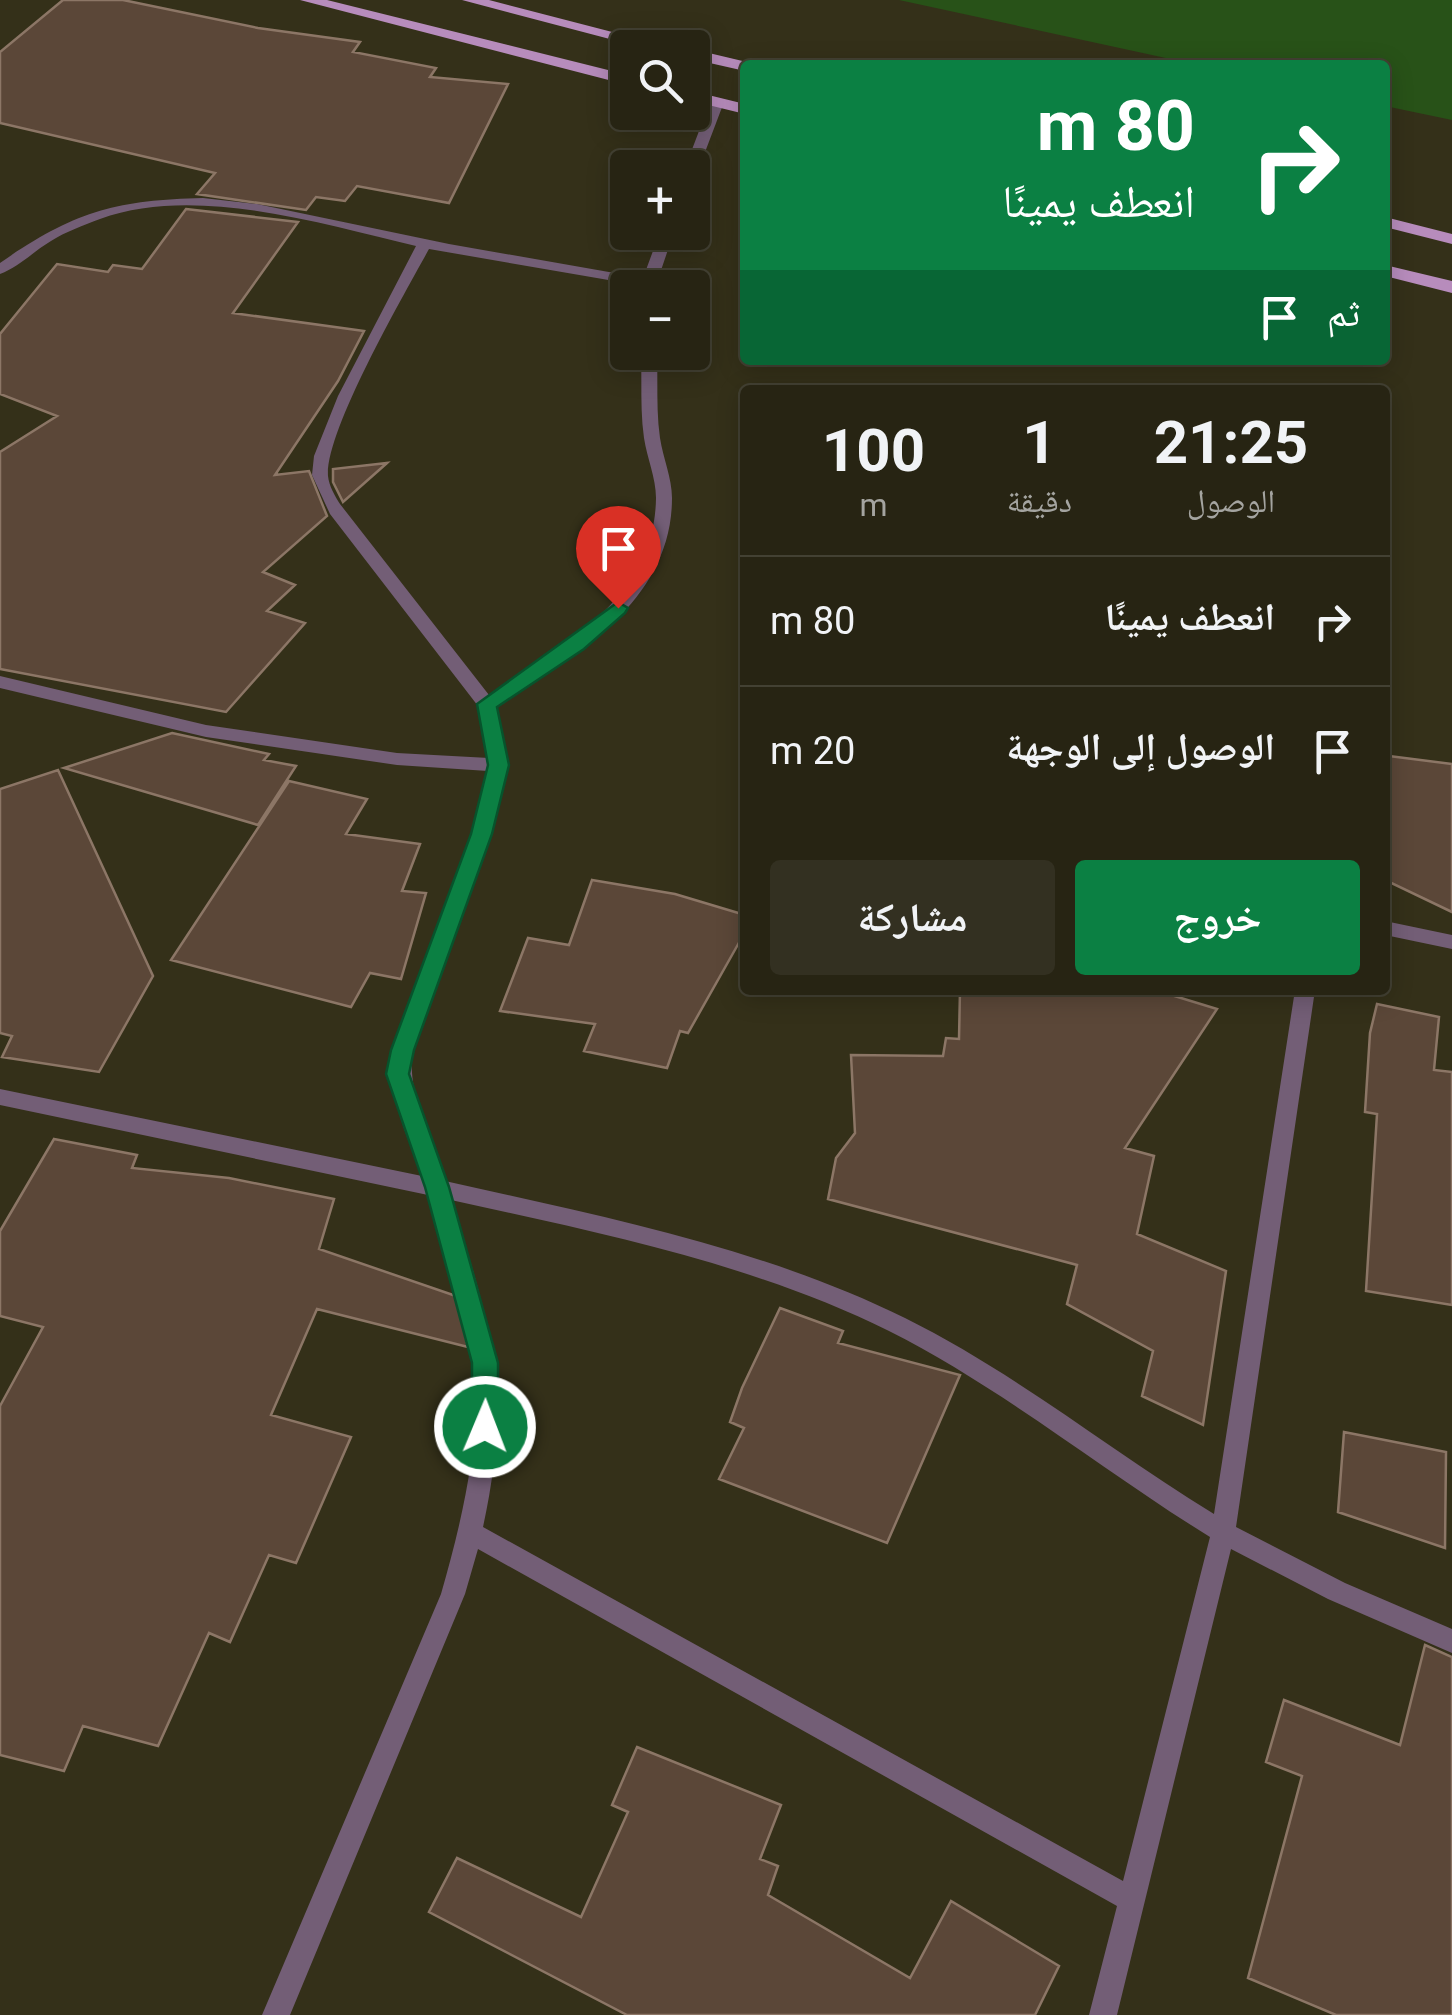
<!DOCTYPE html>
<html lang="ar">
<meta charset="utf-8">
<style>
body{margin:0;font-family:Roboto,"Noto Naskh Arabic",sans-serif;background:#333021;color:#f1f3f6;direction:rtl;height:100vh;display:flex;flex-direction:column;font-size:38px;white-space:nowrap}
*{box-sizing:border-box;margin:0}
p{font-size:32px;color:#a4a4a0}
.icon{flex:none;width:55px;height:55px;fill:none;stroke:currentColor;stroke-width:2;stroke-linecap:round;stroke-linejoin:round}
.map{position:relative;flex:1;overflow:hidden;direction:ltr}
.side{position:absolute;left:740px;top:385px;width:650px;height:610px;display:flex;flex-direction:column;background:#272413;border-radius:10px;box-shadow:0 5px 25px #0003,0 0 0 2px #434133;direction:rtl}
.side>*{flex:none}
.top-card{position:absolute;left:740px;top:60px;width:650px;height:305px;border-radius:10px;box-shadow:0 5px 25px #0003,0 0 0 2px #434133;direction:rtl;background:#0b8043;color:#fff;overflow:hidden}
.controls{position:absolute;left:610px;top:30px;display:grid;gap:20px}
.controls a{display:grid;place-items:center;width:100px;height:100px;border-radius:10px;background:#272413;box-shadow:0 5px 25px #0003,0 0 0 2px #434133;font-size:50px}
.pin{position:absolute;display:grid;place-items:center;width:85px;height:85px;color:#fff;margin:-102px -42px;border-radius:50% 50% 50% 0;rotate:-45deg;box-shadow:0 0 10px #0007}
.pin .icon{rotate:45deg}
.me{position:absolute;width:110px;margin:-55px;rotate:1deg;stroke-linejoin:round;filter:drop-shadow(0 0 8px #0008)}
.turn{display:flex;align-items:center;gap:35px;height:210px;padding:0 30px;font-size:45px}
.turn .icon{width:130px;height:130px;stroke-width:2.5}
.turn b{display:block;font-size:70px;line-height:85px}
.then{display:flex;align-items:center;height:95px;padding:0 30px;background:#0003;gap:20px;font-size:38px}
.eta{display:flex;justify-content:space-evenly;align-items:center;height:170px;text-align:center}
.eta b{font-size:60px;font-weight:700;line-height:70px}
.cta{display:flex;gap:20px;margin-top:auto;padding:20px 30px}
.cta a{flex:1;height:115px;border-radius:10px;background:#0b8043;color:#fff;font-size:40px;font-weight:700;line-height:115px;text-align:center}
.cta a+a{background:#333021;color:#f1f3f6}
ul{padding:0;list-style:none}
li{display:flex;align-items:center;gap:30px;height:130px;padding:0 30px;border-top:2px solid #434133}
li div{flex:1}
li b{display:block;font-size:38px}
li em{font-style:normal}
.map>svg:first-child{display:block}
.green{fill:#285218}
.building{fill:#5b4738;stroke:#8c7666;stroke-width:2.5}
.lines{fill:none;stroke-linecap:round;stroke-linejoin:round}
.street{fill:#735e76;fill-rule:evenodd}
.primary{fill:#b78cbc;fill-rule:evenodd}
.route{fill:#0b8043;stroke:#07532c;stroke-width:2.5}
</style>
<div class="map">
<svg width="1452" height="2015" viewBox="0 0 1452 2015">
<rect width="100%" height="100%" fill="#343019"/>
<path class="green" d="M 899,0 L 1452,0 L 1452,120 L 1385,106 L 1385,65 L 1198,65 Z"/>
<path class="building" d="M 63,0 L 123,0 L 258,28 L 360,42 L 353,52 L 436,68 L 430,77 L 508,84 L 449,203 L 357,186 L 345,201 L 316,197 L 306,210 L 197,194 L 215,173 L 0,123 L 0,52 Z
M 186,209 L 298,222 L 233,313 L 364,331 L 338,381 L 275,475 L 309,471 L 327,516 L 263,572 L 295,585 L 267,611 L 305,623 L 226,712 L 0,669 L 0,452 L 57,416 L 0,394 L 0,334 L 57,264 L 108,272 L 113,265 L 142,269 Z
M 387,463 L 343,502 L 333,482 L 333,469 Z
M 172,733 L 269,754 L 264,760 L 296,766 L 258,825 L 64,768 Z
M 1389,756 L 1452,764 L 1452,912 L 1385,880 Z
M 58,770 L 153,976 L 99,1072 L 2,1057 L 12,1036 L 0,1033 L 0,789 Z
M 289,781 L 367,799 L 346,834 L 420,844 L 402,891 L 426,893 L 401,979 L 370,973 L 351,1007 L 171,960 Z
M 592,880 L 675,894 L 745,915 L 745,932 L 688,1033 L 680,1031 L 667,1068 L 584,1051 L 595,1024 L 500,1011 L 528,938 L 569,945 Z
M 960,990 L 1155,990 L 1217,1009 L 1125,1148 L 1154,1156 L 1137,1234 L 1226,1271 L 1203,1425 L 1142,1396 L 1153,1351 L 1067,1304 L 1077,1265 L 828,1199 L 836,1158 L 855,1133 L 851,1055 L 943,1056 L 946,1038 L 959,1039 Z
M 1377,1004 L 1439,1017 L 1434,1070 L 1452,1072 L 1452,1305 L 1366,1291 L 1377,1114 L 1365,1112 L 1370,1033 Z
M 54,1139 L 137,1155 L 132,1168 L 229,1178 L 334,1199 L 319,1249 L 456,1296 L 468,1347 L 317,1309 L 271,1415 L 351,1437 L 296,1563 L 269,1555 L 230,1642 L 209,1633 L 158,1746 L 83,1726 L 64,1771 L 0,1755 L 0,1406 L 43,1327 L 0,1316 L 0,1231 Z
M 780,1308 L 843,1331 L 838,1343 L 960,1375 L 887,1543 L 719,1479 L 744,1428 L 730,1422 L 742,1388 Z
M 1344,1432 L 1446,1452 L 1445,1548 L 1338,1512 Z
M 1425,1645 L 1452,1657 L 1452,2015 L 1336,2015 L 1248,1978 L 1302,1776 L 1266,1762 L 1284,1700 L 1400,1745 Z
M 637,1747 L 781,1805 L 760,1859 L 778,1866 L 768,1895 L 910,1978 L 951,1901 L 1059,1966 L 1035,2015 L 627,2015 L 429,1912 L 457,1858 L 581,1917 L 628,1812 L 612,1805 Z"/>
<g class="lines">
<path class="street" d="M 717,98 L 724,102 L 699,168 L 692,172 L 692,168 L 685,168 L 710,102 Z
M 203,198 L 257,204 L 449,244 L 643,278 L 660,232 L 674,232 L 655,288 L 429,249 C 405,293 325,431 328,476 C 329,486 335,496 340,504 L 489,695 C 562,648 655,597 656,498 C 656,478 647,458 644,438 C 640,410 642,381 641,352 L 657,352 C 658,381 656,410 660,438 C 663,458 672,478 672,498 C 672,602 573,658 496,707 L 508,765 L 491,834 L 412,1050 C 408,1098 430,1137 445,1181 C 600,1216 761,1247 905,1318 C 1014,1372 1110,1450 1214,1514 L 1295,990 L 1315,990 L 1236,1527 L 1345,1583 L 1452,1629 L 1452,1653 L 1328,1599 L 1231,1549 L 1117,2015 L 1089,2015 L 1117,1906 L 478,1549 L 465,1594 L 290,2015 L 262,2015 L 441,1594 C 462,1520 481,1443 474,1366 C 468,1308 446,1250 428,1195 L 0,1105 L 0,1089 L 422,1176 C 407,1134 387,1096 392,1050 L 473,834 L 488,771 L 397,765 L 206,737 L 0,688 L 0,676 L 206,725 L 397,753 L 489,758 L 478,706 L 330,514 L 312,475 L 314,456 L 338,396 L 416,246 C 321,224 195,184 100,219 C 84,225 65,232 51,241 C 34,251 19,267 0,274 L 0,263 C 73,212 115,200 203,198 ZM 451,1200 C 599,1233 752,1263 889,1331 C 1002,1388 1102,1470 1210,1537 L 1123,1881 L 483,1527 C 512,1396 491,1323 451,1200 Z
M 1385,921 L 1452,935 L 1452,949 L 1385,935 Z"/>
<path class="primary" d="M 300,0 L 327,0 L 628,75 L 628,85 Z
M 462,0 L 489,0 L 674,48 L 644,48 Z
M 692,49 L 751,63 L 753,65 L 745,65 L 745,71 L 692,59 Z
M 692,91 L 745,104 L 745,114 L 692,101 Z
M 1385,217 L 1452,234 L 1452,244 L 1385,227 Z
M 1385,265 L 1452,281 L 1452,293 L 1385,276 Z"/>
</g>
<path class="route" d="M 618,602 L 628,608 L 625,613 L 584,649 L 497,707 L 509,765 L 492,834 L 414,1050 L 409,1074 L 449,1187 L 498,1363 L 498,1427 L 494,1435 L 485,1438 L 475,1435 L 472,1427 L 472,1363 L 425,1187 L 386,1074 L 391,1050 L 471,834 L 488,765 L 477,704 Z"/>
</svg>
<div class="controls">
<a><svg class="icon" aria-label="search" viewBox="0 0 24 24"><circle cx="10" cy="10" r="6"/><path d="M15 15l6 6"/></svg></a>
<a>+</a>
<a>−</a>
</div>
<div class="pin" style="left:618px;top:608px;background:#d93025"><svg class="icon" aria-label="arrive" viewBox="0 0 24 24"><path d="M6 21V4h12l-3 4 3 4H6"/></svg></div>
<svg class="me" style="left:485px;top:1427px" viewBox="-20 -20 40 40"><circle r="17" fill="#0b8043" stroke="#fff" stroke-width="3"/><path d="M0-11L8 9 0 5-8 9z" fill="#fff"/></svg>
<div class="top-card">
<div class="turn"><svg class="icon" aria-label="right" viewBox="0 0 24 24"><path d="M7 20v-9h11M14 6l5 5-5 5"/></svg><div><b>80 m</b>انعطف يمينًا</div></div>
<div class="then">ثم<svg class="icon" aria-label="arrive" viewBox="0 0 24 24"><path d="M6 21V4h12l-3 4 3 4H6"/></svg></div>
</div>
<section class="side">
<div class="eta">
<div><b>21:25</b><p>الوصول</p></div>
<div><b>1</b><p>دقيقة</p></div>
<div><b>100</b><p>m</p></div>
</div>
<ul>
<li><svg class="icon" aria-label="right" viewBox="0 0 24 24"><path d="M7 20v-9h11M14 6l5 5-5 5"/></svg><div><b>انعطف يمينًا</b></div><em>80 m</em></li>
<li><svg class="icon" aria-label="arrive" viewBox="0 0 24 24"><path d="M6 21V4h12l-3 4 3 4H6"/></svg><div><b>الوصول إلى الوجهة</b></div><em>20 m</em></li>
</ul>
<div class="cta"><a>خروج</a><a>مشاركة</a></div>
</section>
</div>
